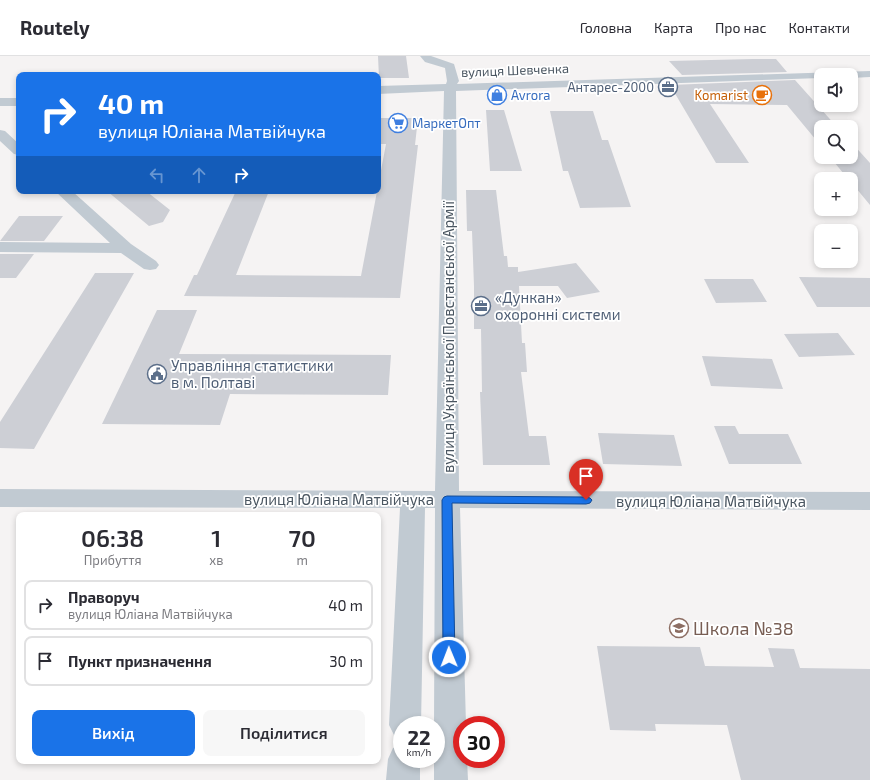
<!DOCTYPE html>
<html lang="uk">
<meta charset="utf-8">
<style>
body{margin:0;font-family:"Exo 2",sans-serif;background:#f7f7f7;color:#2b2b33;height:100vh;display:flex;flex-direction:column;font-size:15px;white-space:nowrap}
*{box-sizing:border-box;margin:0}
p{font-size:13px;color:#7c7c81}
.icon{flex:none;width:22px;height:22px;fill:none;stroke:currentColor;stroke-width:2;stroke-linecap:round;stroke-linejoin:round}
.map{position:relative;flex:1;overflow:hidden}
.drawer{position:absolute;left:16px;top:456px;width:365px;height:252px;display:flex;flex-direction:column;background:#fff;border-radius:8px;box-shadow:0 2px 6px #0003}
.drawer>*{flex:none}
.guide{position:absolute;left:16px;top:16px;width:365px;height:122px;border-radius:8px;box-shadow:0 2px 6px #0003;background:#1a73e8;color:#fff;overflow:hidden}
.controls{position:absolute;left:814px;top:12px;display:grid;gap:8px}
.controls a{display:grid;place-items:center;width:44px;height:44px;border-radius:8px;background:#fff;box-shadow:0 2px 6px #0003;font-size:20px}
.speed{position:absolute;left:393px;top:660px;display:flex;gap:8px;font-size:20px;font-weight:700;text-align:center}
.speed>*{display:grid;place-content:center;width:52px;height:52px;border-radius:50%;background:#fff;box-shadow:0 2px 6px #0003;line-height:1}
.speed small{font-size:10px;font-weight:400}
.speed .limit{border:6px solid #d22;background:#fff;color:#111}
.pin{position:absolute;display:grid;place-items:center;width:34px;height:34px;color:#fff;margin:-41px -17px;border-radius:50% 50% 50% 0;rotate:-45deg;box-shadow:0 0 4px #0007}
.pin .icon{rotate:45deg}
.me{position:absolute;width:44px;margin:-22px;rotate:359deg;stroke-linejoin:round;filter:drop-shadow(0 0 3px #0008)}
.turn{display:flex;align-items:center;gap:14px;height:84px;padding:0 16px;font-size:18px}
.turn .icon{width:52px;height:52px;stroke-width:2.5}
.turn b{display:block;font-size:28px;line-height:34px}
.lanes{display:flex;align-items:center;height:38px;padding:0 16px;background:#0003;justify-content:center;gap:20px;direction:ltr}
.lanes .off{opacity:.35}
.eta{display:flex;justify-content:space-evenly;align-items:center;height:68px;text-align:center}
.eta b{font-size:24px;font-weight:600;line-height:28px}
.cta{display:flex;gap:8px;margin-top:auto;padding:8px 16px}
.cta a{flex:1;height:46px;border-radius:8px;background:#1a73e8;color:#fff;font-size:16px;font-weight:600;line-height:46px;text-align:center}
.cta a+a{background:#f7f7f7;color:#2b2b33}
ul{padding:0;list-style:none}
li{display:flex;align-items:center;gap:12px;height:50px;margin:0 8px 6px;padding:0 8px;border:2px solid #e1e1e2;border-radius:8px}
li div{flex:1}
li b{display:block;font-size:15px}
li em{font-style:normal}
header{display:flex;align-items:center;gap:24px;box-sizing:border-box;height:56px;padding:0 20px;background:#fff;border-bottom:1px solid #e1e1e2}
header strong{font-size:19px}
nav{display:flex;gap:22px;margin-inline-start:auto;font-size:14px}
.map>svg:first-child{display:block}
.building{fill:#cdcfd5}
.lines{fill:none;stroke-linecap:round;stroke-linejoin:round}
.minor{fill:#c1cad2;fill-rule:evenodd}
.route{fill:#1a73e8;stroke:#114b97}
.labels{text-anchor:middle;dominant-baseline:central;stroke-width:3.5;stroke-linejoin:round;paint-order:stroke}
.far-street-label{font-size:13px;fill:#4a5661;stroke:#fff}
.far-service-label{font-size:13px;fill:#4e5e75;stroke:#fff;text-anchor:end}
.far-shop-label{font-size:13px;fill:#366cbe;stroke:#fff;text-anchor:start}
.far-food-label{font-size:13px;fill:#c56008;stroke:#fff;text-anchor:end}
.service-label{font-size:15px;fill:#4e5e75;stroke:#fff;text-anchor:start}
.street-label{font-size:15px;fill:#4a5661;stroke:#fff}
.near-education-label{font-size:18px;fill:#785e54;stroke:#fff;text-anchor:start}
</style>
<header>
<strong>Routely</strong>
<nav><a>Головна</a><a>Карта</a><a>Про нас</a><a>Контакти</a></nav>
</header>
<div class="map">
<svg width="870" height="724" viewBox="0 0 870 724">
<rect width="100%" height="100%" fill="#f5f3f3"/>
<path class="building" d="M 378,0 L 406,0 L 409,22 L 379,22 Z
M 753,3 L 776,3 L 787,16 L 682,19 L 669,5 Z
M 795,24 L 837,71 L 821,71 L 821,90 L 787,49 L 710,48 L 749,107 L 716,107 L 670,29 Z
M 486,54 L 504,54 L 522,115 L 490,115 Z
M 550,55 L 593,55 L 602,84 L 608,84 L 631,151 L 580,152 L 568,115 L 563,115 Z
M 378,62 L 418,62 L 415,89 L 418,89 L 400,242 L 184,240 L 194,219 L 197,219 L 236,135 L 269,135 L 236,219 L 361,220 L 386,88 L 378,88 Z
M 851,86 L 870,107 L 870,149 L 851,126 L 851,123 L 848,123 L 830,101 L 851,101 Z
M 466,134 L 496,134 L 504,200 L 507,200 L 508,211 L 518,211 L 518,216 L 576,207 L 600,236 L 567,242 L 558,230 L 519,230 L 522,287 L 525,287 L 527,316 L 521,316 L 529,380 L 546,380 L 550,409 L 483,409 L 480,336 L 482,336 L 481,273 L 474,273 L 474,230 L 472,175 L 467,175 Z
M 107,135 L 146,135 L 170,154 L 163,166 L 149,170 Z
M 19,160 L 63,160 L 44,185 L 0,185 Z
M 0,198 L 34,198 L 16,222 L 0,222 Z
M 95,217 L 134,217 L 34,393 L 0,392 L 0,366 Z
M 799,221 L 870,222 L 870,251 L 817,251 Z
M 704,223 L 753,223 L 767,246 L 716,247 Z
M 157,254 L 197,254 L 179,298 L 391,299 L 388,339 L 230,338 L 220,369 L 102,368 Z
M 838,277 L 855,299 L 799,301 L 784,278 Z
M 702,300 L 772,303 L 783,333 L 711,330 Z
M 714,370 L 735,370 L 739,378 L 788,378 L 802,408 L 729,408 Z
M 598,377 L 674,379 L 682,410 L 603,408 Z
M 597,590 L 700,591 L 705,610 L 774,611 L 768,592 L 794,593 L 800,612 L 870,613 L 870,724 L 741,724 L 727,669 L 655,668 L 656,675 L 610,674 Z"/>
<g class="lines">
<path class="minor" d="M 420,0 L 431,0 L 454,8 L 459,25 L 457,28 L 870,15 L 870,21 L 851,22 L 851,19 L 821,19 L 821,22 L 456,35 L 459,435 L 870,436 L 870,454 L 460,452 L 466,669 L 462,669 L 462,703 L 467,703 L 468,724 L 434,724 L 434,703 L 436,703 L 436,669 L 434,669 L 435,452 L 425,452 L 421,669 L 402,669 L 402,682 L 394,679 L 389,669 L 400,452 L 0,451 L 0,433 L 435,435 L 444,35 L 378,38 L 378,30 L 446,28 L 447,25 L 445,12 L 425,6 Z
M 0,42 L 19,42 L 19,50 L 0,50 Z
M 0,74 L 5,75 L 19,88 L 19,99 L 14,98 L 0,85 Z
M 55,135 L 72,135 L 131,188 L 156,205 L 159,209 L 156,213 L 150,214 L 144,213 L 121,197 L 0,196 L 0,186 L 110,187 Z
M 402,689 L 402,703 L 420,703 L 420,724 L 386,724 L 388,703 L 393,692 Z"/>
</g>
<path class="route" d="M 447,440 L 586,441 L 590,442 L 592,444 L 590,447 L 586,448 L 452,447 L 455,601 L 453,605 L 449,607 L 445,605 L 443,601 L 442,444 L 444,441 Z"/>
<defs>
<symbol id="office-ring" viewBox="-11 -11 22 22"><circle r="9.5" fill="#fff" stroke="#5c6f8a" stroke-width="1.5"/><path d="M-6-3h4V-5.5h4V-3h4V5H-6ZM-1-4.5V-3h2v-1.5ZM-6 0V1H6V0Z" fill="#5c6f8a"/></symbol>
<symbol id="shop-ring" viewBox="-11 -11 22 22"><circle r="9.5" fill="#fff" stroke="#3f7fe0" stroke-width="1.5"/><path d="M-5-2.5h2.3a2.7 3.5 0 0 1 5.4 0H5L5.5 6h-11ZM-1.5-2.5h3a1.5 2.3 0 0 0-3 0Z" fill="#3f7fe0"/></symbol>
<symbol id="cafe-ring" viewBox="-11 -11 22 22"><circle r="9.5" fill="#fff" stroke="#e8710a" stroke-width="1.5"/><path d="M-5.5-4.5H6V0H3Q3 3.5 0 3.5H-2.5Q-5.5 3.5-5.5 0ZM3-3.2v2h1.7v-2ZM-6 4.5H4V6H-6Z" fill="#e8710a"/></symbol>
<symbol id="supermarket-ring" viewBox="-11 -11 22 22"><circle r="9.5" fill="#fff" stroke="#3f7fe0" stroke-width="1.5"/><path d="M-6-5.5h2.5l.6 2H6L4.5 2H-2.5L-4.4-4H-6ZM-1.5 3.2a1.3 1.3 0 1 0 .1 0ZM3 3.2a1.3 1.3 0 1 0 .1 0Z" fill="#3f7fe0"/></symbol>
<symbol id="civic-ring" viewBox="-11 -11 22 22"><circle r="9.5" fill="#fff" stroke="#5c6f8a" stroke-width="1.5"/><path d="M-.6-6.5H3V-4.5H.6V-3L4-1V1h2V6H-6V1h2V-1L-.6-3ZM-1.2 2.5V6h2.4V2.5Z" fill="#5c6f8a"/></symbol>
<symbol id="school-ring" viewBox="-11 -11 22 22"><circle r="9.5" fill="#fff" stroke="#8d6e63" stroke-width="1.5"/><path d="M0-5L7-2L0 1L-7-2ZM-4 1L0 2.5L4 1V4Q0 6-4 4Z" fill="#8d6e63"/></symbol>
</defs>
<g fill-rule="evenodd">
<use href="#office-ring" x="657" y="20" width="22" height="22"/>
<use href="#shop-ring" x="486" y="28" width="22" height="22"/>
<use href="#cafe-ring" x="751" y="28" width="22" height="22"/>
<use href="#supermarket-ring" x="387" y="56" width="22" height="22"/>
<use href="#office-ring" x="470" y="239" width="22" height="22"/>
<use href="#civic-ring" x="146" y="307" width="22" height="22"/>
<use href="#school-ring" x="668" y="561" width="22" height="22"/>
</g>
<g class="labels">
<g class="far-street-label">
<text transform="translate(515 14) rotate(-2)">вулиця Шевченка</text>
</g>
<g class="far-service-label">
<text x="654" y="31">Антарес-2000</text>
</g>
<g class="far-shop-label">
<text x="511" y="39">Avrora</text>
<text x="412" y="67">МаркетОпт</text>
</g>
<g class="far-food-label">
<text x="748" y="39">Komarist</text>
</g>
<g class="service-label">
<text x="495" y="241">«Дункан»<tspan x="495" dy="17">охоронні системи</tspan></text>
<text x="171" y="309">Управління статистики<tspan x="171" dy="17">в м. Полтаві</tspan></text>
</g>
<g class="street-label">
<text transform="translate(448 281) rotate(-90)">вулиця Української Повстанської Армії</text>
<text x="339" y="443">вулиця Юліана Матвійчука</text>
<text x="711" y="445">вулиця Юліана Матвійчука</text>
</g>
<g class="near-education-label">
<text x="693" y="572">Школа №38</text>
</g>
</g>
</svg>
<div class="controls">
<a><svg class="icon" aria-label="sound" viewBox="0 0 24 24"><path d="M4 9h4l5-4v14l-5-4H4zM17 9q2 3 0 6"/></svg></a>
<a><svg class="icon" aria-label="search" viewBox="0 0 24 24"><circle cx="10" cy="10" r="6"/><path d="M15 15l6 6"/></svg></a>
<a>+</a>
<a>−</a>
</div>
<div class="speed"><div>22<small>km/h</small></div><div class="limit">30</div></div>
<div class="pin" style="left:586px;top:444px;background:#d93025"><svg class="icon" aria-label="arrive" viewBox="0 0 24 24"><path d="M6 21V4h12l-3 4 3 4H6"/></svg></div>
<svg class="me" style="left:449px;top:601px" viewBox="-20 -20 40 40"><circle r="17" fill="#1a73e8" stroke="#fff" stroke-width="3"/><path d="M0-11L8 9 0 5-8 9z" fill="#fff"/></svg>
<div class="guide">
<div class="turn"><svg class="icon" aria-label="right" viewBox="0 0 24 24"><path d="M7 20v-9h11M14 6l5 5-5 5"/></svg><div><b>40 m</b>вулиця Юліана Матвійчука</div></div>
<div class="lanes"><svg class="icon off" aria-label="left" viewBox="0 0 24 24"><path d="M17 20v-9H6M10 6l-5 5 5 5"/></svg><svg class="icon off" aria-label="ahead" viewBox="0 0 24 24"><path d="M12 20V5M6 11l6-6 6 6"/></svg><svg class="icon" aria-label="right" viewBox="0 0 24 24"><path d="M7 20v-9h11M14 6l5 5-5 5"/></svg></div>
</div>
<section class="drawer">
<div class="eta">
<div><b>06:38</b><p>Прибуття</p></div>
<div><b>1</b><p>хв</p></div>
<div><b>70</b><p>m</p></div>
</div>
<ul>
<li><svg class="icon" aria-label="right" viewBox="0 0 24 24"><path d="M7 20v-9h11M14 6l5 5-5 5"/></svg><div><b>Праворуч</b><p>вулиця Юліана Матвійчука</p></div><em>40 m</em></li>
<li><svg class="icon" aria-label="arrive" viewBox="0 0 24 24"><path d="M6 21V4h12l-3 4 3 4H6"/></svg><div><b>Пункт призначення</b></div><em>30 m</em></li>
</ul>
<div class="cta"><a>Вихід</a><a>Поділитися</a></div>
</section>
</div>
